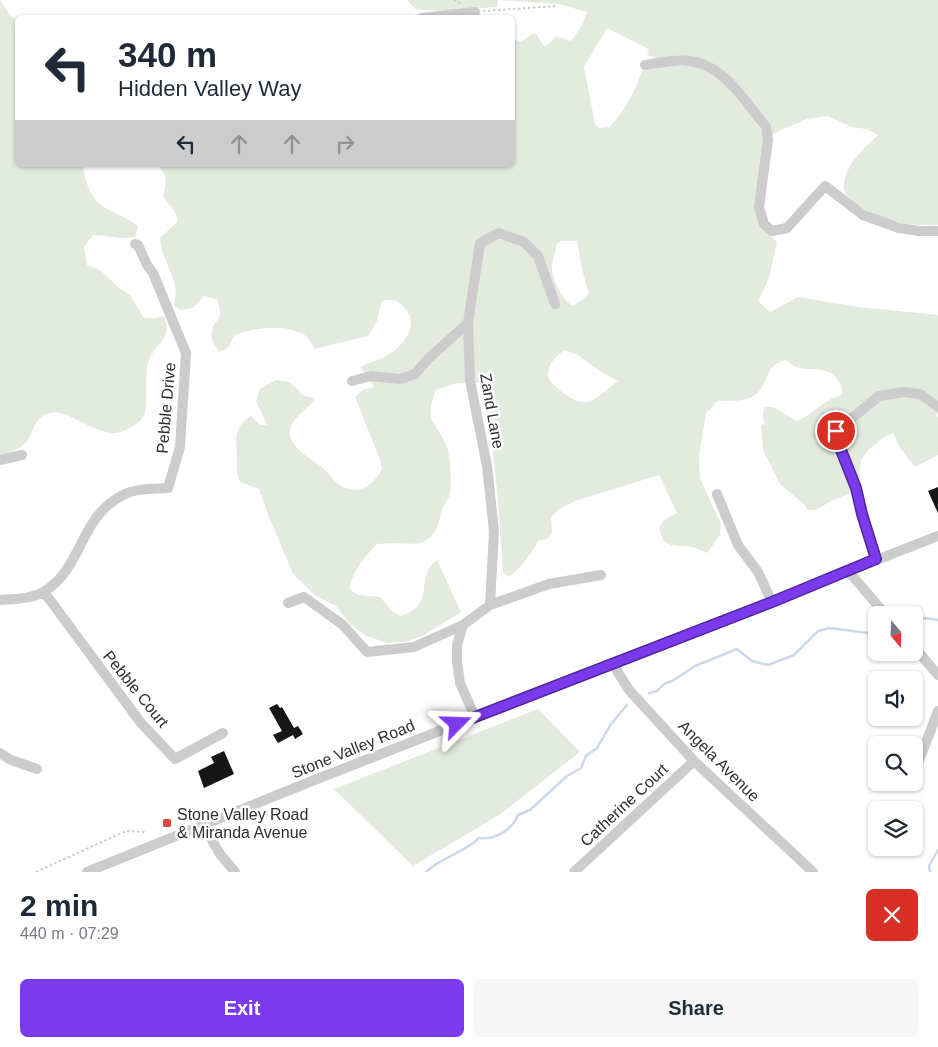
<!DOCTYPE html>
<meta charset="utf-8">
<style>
body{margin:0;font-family:Helvetica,sans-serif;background:#f6f6f7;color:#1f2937;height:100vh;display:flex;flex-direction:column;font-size:19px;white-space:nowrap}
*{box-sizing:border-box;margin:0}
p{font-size:16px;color:#747a83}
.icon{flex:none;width:28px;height:28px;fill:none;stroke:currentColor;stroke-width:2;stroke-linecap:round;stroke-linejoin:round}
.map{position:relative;height:872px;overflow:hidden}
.side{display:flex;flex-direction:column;background:#fff;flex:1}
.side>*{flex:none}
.banner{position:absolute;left:15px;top:15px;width:500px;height:152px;border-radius:8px;box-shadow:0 1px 4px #0004;background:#fff;color:#1f2937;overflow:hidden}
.needle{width:32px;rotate:161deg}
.controls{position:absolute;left:868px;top:606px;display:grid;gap:10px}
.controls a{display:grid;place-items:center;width:55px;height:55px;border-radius:8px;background:#fff;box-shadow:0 1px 4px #0004;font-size:25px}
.pin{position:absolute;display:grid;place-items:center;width:42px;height:42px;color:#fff;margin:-21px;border:2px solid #fff;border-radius:50%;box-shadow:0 1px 5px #0007}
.me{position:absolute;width:55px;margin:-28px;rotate:68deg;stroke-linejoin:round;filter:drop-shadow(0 0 4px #0008)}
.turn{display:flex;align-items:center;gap:18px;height:105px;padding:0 20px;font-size:22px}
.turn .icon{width:65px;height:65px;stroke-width:2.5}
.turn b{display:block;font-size:35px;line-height:42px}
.lanes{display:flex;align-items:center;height:48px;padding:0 20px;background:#0003;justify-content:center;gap:25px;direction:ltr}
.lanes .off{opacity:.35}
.round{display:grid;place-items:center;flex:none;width:52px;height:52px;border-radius:8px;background:#f6f6f7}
.overview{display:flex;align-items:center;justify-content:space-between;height:85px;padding:0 20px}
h1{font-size:30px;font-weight:800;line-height:38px}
.button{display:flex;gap:10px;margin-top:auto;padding:10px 20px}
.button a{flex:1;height:58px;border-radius:8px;background:#7c3aed;color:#fff;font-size:20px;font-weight:800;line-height:58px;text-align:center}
.button a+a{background:#f6f6f7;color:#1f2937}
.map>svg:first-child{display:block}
.green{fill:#e3ebde;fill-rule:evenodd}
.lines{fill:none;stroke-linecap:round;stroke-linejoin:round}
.stream{stroke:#cbd9ea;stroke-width:2.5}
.building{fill:#161616}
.path{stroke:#ccc;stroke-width:2;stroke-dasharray:2.5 2.5;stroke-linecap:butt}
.minor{stroke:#ccc;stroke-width:10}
.route-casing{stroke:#51269a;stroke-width:12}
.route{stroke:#7c3aed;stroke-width:9}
.poi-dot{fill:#db4c3c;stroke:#fff;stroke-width:2}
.labels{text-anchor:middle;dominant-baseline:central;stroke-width:5;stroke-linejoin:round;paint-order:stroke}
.street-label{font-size:16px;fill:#2f2f2f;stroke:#fff}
.poi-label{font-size:16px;fill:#2f2f2f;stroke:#fff;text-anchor:start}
</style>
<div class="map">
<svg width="938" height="872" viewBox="0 0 938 872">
<rect width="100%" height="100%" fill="#fff"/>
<path class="green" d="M 0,0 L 10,15 L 17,21 L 18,165 L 84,165 C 83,172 85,178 87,184 C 97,212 117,210 138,226 L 136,236 C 122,241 109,235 93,235 L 84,247 L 87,265 L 100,270 L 119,288 L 130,295 L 144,318 L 155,318 L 164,316 C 174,343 152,342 147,367 C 145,382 148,398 145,413 C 143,419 138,423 133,426 C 127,429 121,433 115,433 C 93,434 66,408 50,413 C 33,417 35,431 27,441 C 21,449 9,453 0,455 Z
M 407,0 L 938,0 L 938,225 C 909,227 877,220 853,202 C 849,198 845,196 844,190 C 842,168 863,149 878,135 L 867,129 L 851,127 L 828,116 L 807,119 L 772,134 L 768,124 L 718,68 L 658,59 L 647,55 L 649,49 L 607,28 L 584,67 L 595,124 L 599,128 L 610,127 C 627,107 633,95 642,71 L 665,66 L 695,66 L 716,74 L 756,121 L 765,137 L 763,228 L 777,242 L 769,278 L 758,301 L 770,312 L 798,297 L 858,307 L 938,315 L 938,413 L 936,415 L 938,417 L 938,455 L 915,467 L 899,446 L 893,433 L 883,438 L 868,450 L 861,460 L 859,482 L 849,494 L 831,501 L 816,510 L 808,510 L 804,504 L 780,484 L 763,450 L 761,426 L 764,424 L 763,415 L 764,407 L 773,407 L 797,421 C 814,414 824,399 842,395 C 843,389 841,385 838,380 C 827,365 811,372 796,367 C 792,365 789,362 786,360 C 763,365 771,382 756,394 C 746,403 730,400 718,401 L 706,413 L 699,457 L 700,479 L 721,524 L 720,535 L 707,553 L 693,547 L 670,545 L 663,540 L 659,528 L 664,520 L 677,513 L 659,475 L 575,501 L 559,509 L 551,518 L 552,532 L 547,539 L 538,541 C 533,551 519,571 509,576 L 503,573 C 500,526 497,479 490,432 C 488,414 489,400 483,383 L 457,383 L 436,390 C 423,423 436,420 447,447 C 451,457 452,487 449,497 C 447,500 445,503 443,507 C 440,514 440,522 436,529 C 426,549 410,543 393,543 C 387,543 382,544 377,544 C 364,557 353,571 349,589 L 358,595 L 380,597 L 392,611 L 400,616 C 438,605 413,578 437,560 L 461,612 L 422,636 L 405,642 L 387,643 L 367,636 L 351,625 L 336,606 L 316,596 L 293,574 L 269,517 L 259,489 L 240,482 C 236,473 237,468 237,459 C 236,440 233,427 251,416 L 260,425 L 267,425 L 256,401 L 260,389 L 276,380 L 290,382 L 304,396 L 315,398 C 309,410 288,418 290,435 C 293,450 311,459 322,467 C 328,472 332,479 338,484 C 357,497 372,487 382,469 L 380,460 L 355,397 L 363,390 L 374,387 L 360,367 C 369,362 379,360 388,355 C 402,347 419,326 407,311 C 400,302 396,299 384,300 L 381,303 L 377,321 L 368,336 L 314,349 C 313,346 311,342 309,339 C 296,323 250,327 234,336 L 228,348 L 219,352 C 213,344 209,335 214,325 C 216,321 219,320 220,315 C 221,310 218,304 217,299 L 204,296 L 193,308 L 181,310 L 174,305 L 176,293 L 174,281 L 162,251 L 160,238 L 178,221 L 176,214 L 163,196 C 167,184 168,173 156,165 L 512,165 L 513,39 L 521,42 L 532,34 L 536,34 L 544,46 L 548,45 L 556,36 L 571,41 C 579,32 583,23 587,12 L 559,4 L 498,0 L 497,7 L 437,11 L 415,9 ZM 561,241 L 577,241 L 582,269 L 589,294 L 573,306 C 562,300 551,278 552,265 C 553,258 556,252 556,245 ZM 565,350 L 578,355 L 601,372 L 618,381 C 609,387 596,401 586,402 C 577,403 569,397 562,392 C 559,389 553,385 550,381 C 543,369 555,356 565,350 Z
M 538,709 L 580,752 L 499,815 L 413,866 L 334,789 Z"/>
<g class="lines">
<path class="stream" d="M 914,619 L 927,618 L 938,620
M 649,693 L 657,691 L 664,684 L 674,680 L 695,666 L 737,649 L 752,661 L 768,665 L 794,655 L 818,631 L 829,628 L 876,634
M 426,872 C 443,856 463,854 479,838 C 495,840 512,830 518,815 L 530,810 L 567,776 L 581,768 L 586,756 L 597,748 L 611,724 L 627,705
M 930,872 L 929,866 L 938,850"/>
</g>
<path class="building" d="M 938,487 L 938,513 L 928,491 Z
M 277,704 L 280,708 L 282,707 L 294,728 L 298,726 L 303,734 L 295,739 L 293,735 L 278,743 L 273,735 L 282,731 L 269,708 Z
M 224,751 L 234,774 L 204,788 L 198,771 L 214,763 L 211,757 Z"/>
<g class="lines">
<path class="path" d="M 454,0 L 461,4
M 483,11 L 557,6
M 36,872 L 126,831 L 145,832"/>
<path class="minor" d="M 422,18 L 475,12
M 645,65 C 659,63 676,59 690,61 C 723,64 747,104 766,127 L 768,139 L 759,207 L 764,224 L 772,231 L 787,228 L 825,186 L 863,215 L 899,228 L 919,231 L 938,231
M 352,381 L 371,376 L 400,379 L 415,374 L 429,358 L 468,323
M 0,460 L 22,455
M 717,494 L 738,545 L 758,572 L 772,602
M 876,559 L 862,514 L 856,488 L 839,445 L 836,431 L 879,396 L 904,392 L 920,394 L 938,407
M 848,571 L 886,615
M 44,592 L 141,723 L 175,759 L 223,733
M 0,600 C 13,599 33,599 45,591 C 84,566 79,517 123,495 C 136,488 154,489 168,488 L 180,447 L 186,353 L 153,273 L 147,265 L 138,245 L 135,244
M 288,603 L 304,597 L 343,625 L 367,652 L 414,647 L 463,625
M 490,605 L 494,531 L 487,466 L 470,381 L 468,323 L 480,243 L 499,233 L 524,242 L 538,256 L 555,304
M 914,647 L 938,675
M 612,663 L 629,690 L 694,761 L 813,872
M 475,717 L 460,683 L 457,662 L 457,645 L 463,625 L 490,605 L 549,584 L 601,575
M 0,753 L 11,760 L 37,769
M 915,771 L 938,711
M 203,825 L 220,854 L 235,872
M 87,872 L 317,779 L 938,536
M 574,872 L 694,761"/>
</g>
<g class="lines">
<defs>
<path id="route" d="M 457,724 L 772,602 L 876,559 L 862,514 L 856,488 L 839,445 L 836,431"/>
</defs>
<use href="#route" class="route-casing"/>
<use href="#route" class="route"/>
</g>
<rect class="poi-dot" x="162" y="818" width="10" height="10" rx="2.5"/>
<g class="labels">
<g class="street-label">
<text transform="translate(166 408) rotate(-85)">Pebble Drive</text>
<text transform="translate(492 411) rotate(80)">Zand Lane</text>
<text transform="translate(136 689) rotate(51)">Pebble Court</text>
<text transform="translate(353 749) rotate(-22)">Stone Valley Road</text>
<text transform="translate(719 761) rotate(45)">Angela Avenue</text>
<text transform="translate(624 805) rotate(-43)">Catherine Court</text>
</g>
<g class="poi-label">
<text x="177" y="814">Stone Valley Road<tspan x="177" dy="18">&amp; Miranda Avenue</tspan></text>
</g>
</g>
</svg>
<div class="controls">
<a><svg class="needle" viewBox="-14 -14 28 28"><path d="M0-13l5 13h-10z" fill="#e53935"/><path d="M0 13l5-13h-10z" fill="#747a83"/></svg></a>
<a><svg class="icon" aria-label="sound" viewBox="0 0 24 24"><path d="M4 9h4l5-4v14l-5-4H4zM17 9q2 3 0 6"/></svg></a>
<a><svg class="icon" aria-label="search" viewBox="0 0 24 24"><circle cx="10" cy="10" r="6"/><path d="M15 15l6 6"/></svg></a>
<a><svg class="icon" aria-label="layers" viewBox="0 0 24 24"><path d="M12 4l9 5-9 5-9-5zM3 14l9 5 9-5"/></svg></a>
</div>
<div class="pin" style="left:836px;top:431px;background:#d93025"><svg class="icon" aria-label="arrive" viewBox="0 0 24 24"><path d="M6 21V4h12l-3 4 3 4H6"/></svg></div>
<svg class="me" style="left:457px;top:724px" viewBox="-20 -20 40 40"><path d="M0-17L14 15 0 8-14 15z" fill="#7c3aed" stroke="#fff" stroke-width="4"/></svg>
<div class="banner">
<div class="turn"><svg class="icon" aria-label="left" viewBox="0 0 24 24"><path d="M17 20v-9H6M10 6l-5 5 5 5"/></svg><div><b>340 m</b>Hidden Valley Way</div></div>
<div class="lanes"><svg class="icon" aria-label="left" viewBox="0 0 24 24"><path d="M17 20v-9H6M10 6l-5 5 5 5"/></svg><svg class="icon off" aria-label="ahead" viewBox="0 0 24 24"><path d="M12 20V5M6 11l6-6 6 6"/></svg><svg class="icon off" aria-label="ahead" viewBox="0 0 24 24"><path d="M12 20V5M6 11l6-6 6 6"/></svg><svg class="icon off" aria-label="right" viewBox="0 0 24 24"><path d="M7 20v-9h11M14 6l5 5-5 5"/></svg></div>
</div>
</div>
<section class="side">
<div class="overview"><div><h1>2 min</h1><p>440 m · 07:29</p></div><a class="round" style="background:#d93025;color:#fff"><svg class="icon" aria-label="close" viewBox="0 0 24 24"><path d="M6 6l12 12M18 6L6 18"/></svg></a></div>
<div class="button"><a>Exit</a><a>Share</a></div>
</section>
